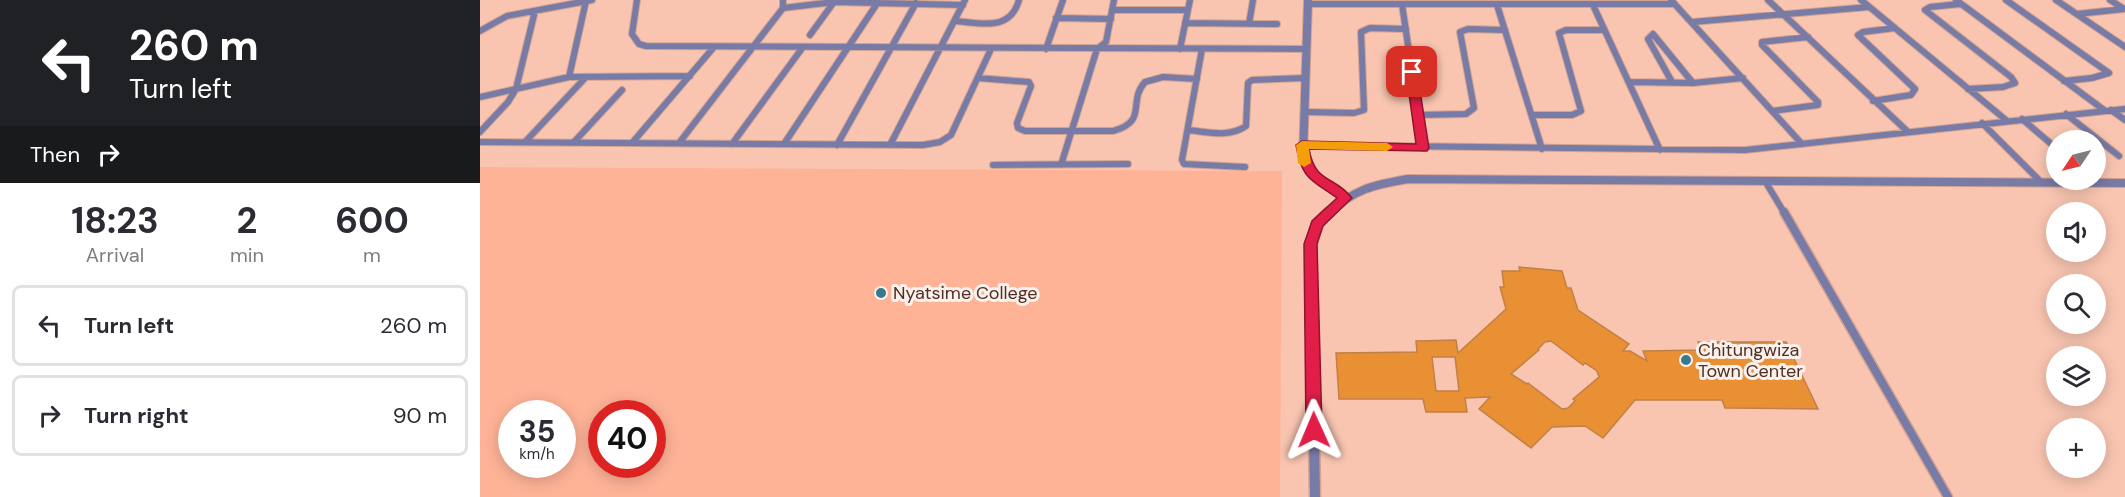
<!DOCTYPE html>
<style>
body{margin:0;font-family:"DM Sans",sans-serif;background:#f7f7f7;color:#2b2b33;height:100vh;display:flex;flex-direction:column;font-size:22px;white-space:nowrap}
*{box-sizing:border-box;margin:0}
p{font-size:20px;color:#7c7c81}
.icon{flex:none;width:33px;height:33px;fill:none;stroke:currentColor;stroke-width:2;stroke-linecap:round;stroke-linejoin:round}
.map{position:relative;flex:1;overflow:hidden}
.details{display:flex;flex-direction:column;background:#fff;width:480px}
.details>*{flex:none}
.hud{background:#202124;color:#fff;overflow:hidden}
.needle{width:39px;rotate:235deg}
.controls{position:absolute;left:1566px;top:130px;display:grid;gap:12px}
.controls a{display:grid;place-items:center;width:60px;height:60px;border-radius:50%;background:#fff;box-shadow:0 3px 15px #0003;font-size:30px}
.speed{position:absolute;left:18px;top:400px;display:flex;gap:12px;font-size:30px;font-weight:700;text-align:center}
.speed>*{display:grid;place-content:center;width:78px;height:78px;border-radius:50%;background:#fff;box-shadow:0 3px 15px #0003;line-height:1}
.speed small{font-size:15px;font-weight:400}
.speed .limit{border:9px solid #d22;background:#fff;color:#111}
.pin{position:absolute;display:grid;place-items:center;width:51px;height:51px;color:#fff;margin:-26px;border-radius:12px;box-shadow:0 3px 9px #0006}
.me{position:absolute;width:66px;margin:-33px;rotate:359deg;stroke-linejoin:round;filter:drop-shadow(0 0 4px #0008)}
.turn{display:flex;align-items:center;gap:21px;height:126px;padding:0 30px;font-size:27px}
.turn .icon{width:78px;height:78px;stroke-width:2.5}
.turn b{display:block;font-size:42px;line-height:51px}
.then{display:flex;align-items:center;height:57px;padding:0 30px;background:#0003;gap:12px;font-size:22px}
.eta{display:flex;justify-content:space-evenly;align-items:center;height:102px;text-align:center}
.eta b{font-size:36px;font-weight:700;line-height:42px}
ul{padding:0;list-style:none}
li{display:flex;align-items:center;gap:18px;height:81px;margin:0 12px 9px;padding:0 18px;border:3px solid #e1e1e2;border-radius:9px}
li div{flex:1}
li b{display:block;font-size:22px}
li em{font-style:normal}
main{display:flex;flex:1;min-height:0}
.map>svg:first-child{display:block}
.built{fill:#feb397;fill-rule:evenodd}
.building{fill:#e98f34;stroke:#c18045;stroke-width:1.5;fill-rule:evenodd}
.lines{fill:none;stroke-linecap:round;stroke-linejoin:round}
.minor-far1-casing{stroke:#d4a492;stroke-width:8}
.minor-casing{stroke:#d4a492;stroke-width:11}
.tertiary-far1-casing{stroke:#d4a492;stroke-width:10}
.tertiary-casing{stroke:#d4a492;stroke-width:13}
.minor-far1{stroke:#787ba6;stroke-width:6}
.minor{stroke:#787ba6;stroke-width:8}
.tertiary-far1{stroke:#787ba6;stroke-width:8}
.tertiary{stroke:#787ba6;stroke-width:10}
.route{fill:#e11d48;stroke:#92132f;stroke-width:1.5}
.slow{fill:#f59e0b}
.poi-dot{fill:#39798d;stroke:#faf1ed;stroke-width:2}
.labels{text-anchor:middle;dominant-baseline:central;stroke-width:6;stroke-linejoin:round;paint-order:stroke}
.poi-label{font-size:18px;fill:#512f22;stroke:#faf1ed;text-anchor:start}
</style>
<main>
<section class="details">
<div class="hud">
<div class="turn"><svg class="icon" aria-label="left" viewBox="0 0 24 24"><path d="M17 20v-9H6M10 6l-5 5 5 5"/></svg><div><b>260 m</b>Turn left</div></div>
<div class="then">Then<svg class="icon" aria-label="right" viewBox="0 0 24 24"><path d="M7 20v-9h11M14 6l5 5-5 5"/></svg></div>
</div>
<div class="eta">
<div><b>18:23</b><p>Arrival</p></div>
<div><b>2</b><p>min</p></div>
<div><b>600</b><p>m</p></div>
</div>
<ul>
<li><svg class="icon" aria-label="left" viewBox="0 0 24 24"><path d="M17 20v-9H6M10 6l-5 5 5 5"/></svg><div><b>Turn left</b></div><em>260 m</em></li>
<li><svg class="icon" aria-label="right" viewBox="0 0 24 24"><path d="M7 20v-9h11M14 6l5 5-5 5"/></svg><div><b>Turn right</b></div><em>90 m</em></li>
</ul>
</section>
<div class="map">
<svg width="1645" height="497" viewBox="0 0 1645 497">
<rect width="100%" height="100%" fill="#f9c5b1"/>
<path class="built" d="M 0,167 L 802,171 L 800,497 L 0,497 ZM 32,414 L 82,414 L 82,465 L 32,465 ZM 122,414 L 172,414 L 172,465 L 122,465 Z"/>
<path class="building" d="M 1039,267 L 1082,271 L 1087,288 L 1091,288 L 1098,310 L 1149,344 L 1143,351 L 1150,351 L 1167,361 L 1163,351 L 1221,350 L 1218,342 L 1306,342 L 1338,409 L 1245,408 L 1242,400 L 1155,400 L 1123,438 L 1105,426 L 1072,427 L 1051,448 L 999,409 L 1010,397 L 985,398 L 987,412 L 946,412 L 943,399 L 859,399 L 856,353 L 937,352 L 936,341 L 976,340 L 978,353 L 1026,309 L 1020,287 L 1024,287 L 1022,271 L 1040,271 ZM 1071,341 L 1103,365 L 1105,363 L 1117,371 L 1119,377 L 1093,399 L 1095,401 L 1088,408 L 1082,409 L 1048,383 L 1047,384 L 1031,374 L 1059,350 L 1058,349 L 1065,342 ZM 952,357 L 975,357 L 979,391 L 956,391 Z"/>
<g class="lines">
<defs>
<path id="minor-far1" d="M 157,0 L 152,34 L 159,44 L 166,46 L 827,49
M 1191,0 L 1322,144
M 1288,0 L 1427,131
M 1381,0 L 1526,120
M 1476,0 L 1624,110
M 1526,0 L 1629,73 L 1612,78 L 1584,81
M 1576,0 L 1645,47
M 827,4 L 1194,4
M 922,4 L 943,148
M 1480,4 L 1450,7 L 1445,10 L 1531,77 L 1535,83 L 1523,87 L 1488,89
M 1017,5 L 1062,149
M 1113,5 L 1180,150
M 303,8 L 354,2 L 483,5
M 632,10 L 707,10
M 1597,14 L 1644,9 L 1630,0
M 576,18 L 631,19
M 475,21 C 501,23 530,32 539,0
M 1212,22 L 1389,7
M 705,23 L 797,24
M 769,24 L 773,0
M 0,31 L 27,16 L 112,0
M 330,35 L 354,2
M 566,49 L 583,0
M 700,49 L 710,0
M 722,49 L 702,160 L 704,164 L 765,167
M 89,77 L 106,1
M 498,78 L 549,82 L 551,86 L 537,123 L 538,128 L 545,131 L 633,131 C 669,121 647,102 665,82 L 683,77 L 717,79
M 1149,82 L 1213,83 L 1263,78
M 1192,82 L 1168,39 L 1173,34 L 1213,83
M 0,97 L 89,77 L 210,76
M 1393,101 L 1431,95 L 1435,89 L 1378,35 L 1383,32 L 1415,28
M 1631,110 L 1645,120
M 1293,111 L 1338,105 L 1338,102 L 1282,45 L 1282,42 L 1328,37
M 825,112 L 874,113 L 884,110 L 881,32 L 890,28 L 926,29
M 1586,114 L 1639,156
M 938,115 L 986,114 L 994,108 L 980,32 L 988,29 L 1025,30
M 1052,115 L 1092,115 L 1101,111 L 1079,33 L 1086,30 L 1124,30
M 1542,119 L 1576,148
M 1502,123 L 1562,183
M 708,130 C 727,132 749,138 766,126 L 768,83 L 772,80 L 825,78
M 0,132 L 28,102 L 36,89 L 55,11
M 0,142 L 443,145 L 460,142 L 471,135 L 511,49
M 45,142 L 106,77
M 94,142 L 142,90
M 152,143 L 234,47
M 199,143 L 303,8 L 303,0
M 252,144 L 323,47
M 304,144 L 398,2
M 357,145 L 436,3
M 410,145 L 485,0
M 822,145 L 1265,150 L 1645,109
M 513,165 L 648,164
M 581,165 L 617,49 L 626,42 L 634,0
M 1285,181 L 1305,214"/>
<path id="minor" d="M 1304,212 L 1468,497"/>
<path id="tertiary-far1" d="M 828,0 L 823,158 L 833,175 L 865,198
M 848,214 C 874,189 893,185 928,179 L 1645,183"/>
<path id="tertiary" d="M 835,497 L 831,245 L 837,224 L 849,212"/>
</defs>
<use href="#minor-far1" class="minor-far1-casing"/>
<use href="#minor" class="minor-casing"/>
<use href="#tertiary-far1" class="tertiary-far1-casing"/>
<use href="#tertiary" class="tertiary-casing"/>
<use href="#minor-far1" class="minor-far1"/>
<use href="#minor" class="minor"/>
<use href="#tertiary-far1" class="tertiary-far1"/>
<use href="#tertiary" class="tertiary"/>
</g>
<path class="route" d="M 932,68 L 937,72 L 949,148 L 947,151 L 829,149 C 835,184 854,175 872,198 L 843,226 L 837,244 L 842,430 L 840,435 L 834,437 L 828,435 L 826,430 L 824,244 L 832,221 L 857,198 C 830,179 822,179 816,145 L 822,141 L 936,144 L 926,72 Z"/>
<path class="slow" d="M 822,141 L 907,143 L 913,147 L 907,151 L 829,149 L 831,163 L 824,167 L 818,163 L 816,145 Z"/>
<g class="poi-dot">
<circle cx="401" cy="293" r="6"/>
<circle cx="1206" cy="360" r="6"/>
</g>
<g class="labels">
<g class="poi-label">
<text x="413" y="293">Nyatsime College</text>
<text x="1218" y="350">Chitungwiza<tspan x="1218" dy="21">Town Center</tspan></text>
</g>
</g>
</svg>
<div class="controls">
<a><svg class="needle" viewBox="-14 -14 28 28"><path d="M0-13l5 13h-10z" fill="#e53935"/><path d="M0 13l5-13h-10z" fill="#7c7c81"/></svg></a>
<a><svg class="icon" aria-label="sound" viewBox="0 0 24 24"><path d="M4 9h4l5-4v14l-5-4H4zM17 9q2 3 0 6"/></svg></a>
<a><svg class="icon" aria-label="search" viewBox="0 0 24 24"><circle cx="10" cy="10" r="6"/><path d="M15 15l6 6"/></svg></a>
<a><svg class="icon" aria-label="layers" viewBox="0 0 24 24"><path d="M12 4l9 5-9 5-9-5zM3 14l9 5 9-5"/></svg></a>
<a>+</a>
</div>
<div class="speed"><div>35<small>km/h</small></div><div class="limit">40</div></div>
<div class="pin" style="left:932px;top:72px;background:#d93025"><svg class="icon" aria-label="arrive" viewBox="0 0 24 24"><path d="M6 21V4h12l-3 4 3 4H6"/></svg></div>
<svg class="me" style="left:834px;top:430px" viewBox="-20 -20 40 40"><path d="M0-17L14 15 0 8-14 15z" fill="#e11d48" stroke="#fff" stroke-width="4"/></svg>
</div>
</main>
